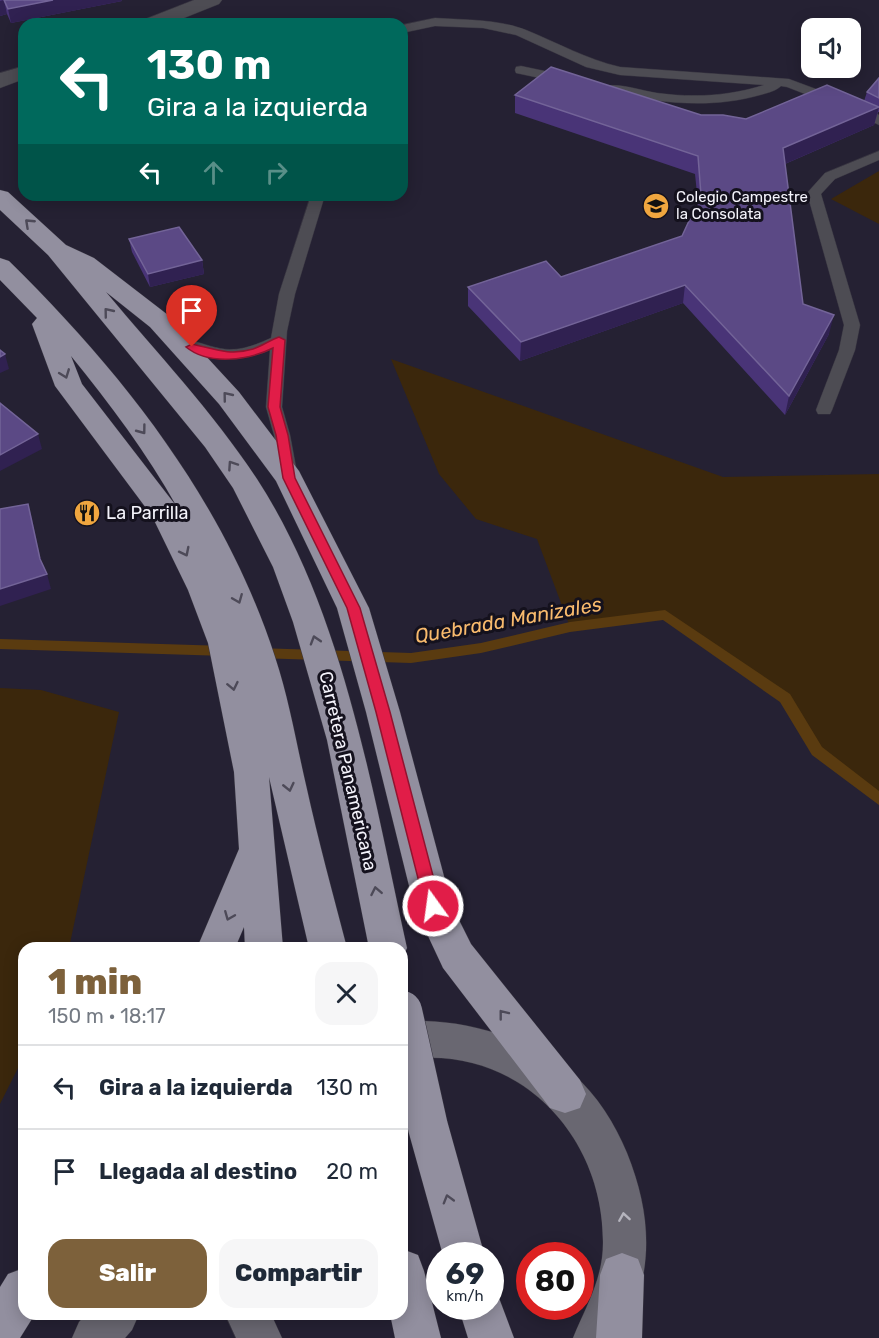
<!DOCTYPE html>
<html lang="es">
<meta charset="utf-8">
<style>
body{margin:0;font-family:Rubik,sans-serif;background:#f6f6f7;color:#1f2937;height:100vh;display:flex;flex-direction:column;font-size:22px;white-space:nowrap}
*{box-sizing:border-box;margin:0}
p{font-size:20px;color:#747a83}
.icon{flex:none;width:33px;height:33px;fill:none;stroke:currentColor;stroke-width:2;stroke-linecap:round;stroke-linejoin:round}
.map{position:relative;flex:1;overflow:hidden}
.drawer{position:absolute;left:18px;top:942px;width:390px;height:378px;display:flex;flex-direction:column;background:#fff;border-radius:18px;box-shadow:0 3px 15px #0003}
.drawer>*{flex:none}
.top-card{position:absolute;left:18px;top:18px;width:390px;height:183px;border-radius:18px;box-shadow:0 3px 15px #0003;background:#00695c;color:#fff;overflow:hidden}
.tools{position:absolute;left:801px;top:18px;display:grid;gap:12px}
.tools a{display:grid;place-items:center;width:60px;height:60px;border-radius:12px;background:#fff;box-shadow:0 3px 15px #0003;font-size:30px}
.speed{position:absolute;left:426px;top:1242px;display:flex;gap:12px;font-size:30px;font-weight:700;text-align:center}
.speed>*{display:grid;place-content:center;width:78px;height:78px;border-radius:50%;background:#fff;box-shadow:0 3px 15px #0003;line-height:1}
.speed small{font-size:15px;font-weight:400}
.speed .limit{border:9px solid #d22;background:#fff;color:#111}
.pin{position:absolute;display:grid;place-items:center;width:51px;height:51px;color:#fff;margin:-62px -26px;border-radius:50% 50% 50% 0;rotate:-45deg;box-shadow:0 0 6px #0007}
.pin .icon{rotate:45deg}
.me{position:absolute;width:66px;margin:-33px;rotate:346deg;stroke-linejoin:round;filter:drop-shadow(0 0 4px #0008)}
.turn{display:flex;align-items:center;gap:21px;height:126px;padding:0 30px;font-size:27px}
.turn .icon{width:78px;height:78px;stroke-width:2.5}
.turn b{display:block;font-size:42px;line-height:51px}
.lanes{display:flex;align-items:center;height:57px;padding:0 30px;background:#0003;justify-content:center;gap:30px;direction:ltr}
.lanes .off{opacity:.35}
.round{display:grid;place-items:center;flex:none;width:63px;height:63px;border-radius:18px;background:#f6f6f7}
.overview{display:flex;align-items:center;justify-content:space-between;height:102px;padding:0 30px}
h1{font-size:36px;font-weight:800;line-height:45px;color:#7d613b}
.primary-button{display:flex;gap:12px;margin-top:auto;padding:12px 30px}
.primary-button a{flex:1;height:69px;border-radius:18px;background:#7d613b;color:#fff;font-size:24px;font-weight:800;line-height:69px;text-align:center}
.primary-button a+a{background:#f6f6f7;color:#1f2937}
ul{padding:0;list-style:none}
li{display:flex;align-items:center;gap:18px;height:84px;padding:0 30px;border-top:2px solid #e0e1e3}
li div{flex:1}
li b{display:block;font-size:22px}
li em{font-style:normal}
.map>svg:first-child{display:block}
.built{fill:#252133;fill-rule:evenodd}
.green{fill:#3b270c}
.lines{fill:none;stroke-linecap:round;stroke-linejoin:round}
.stream{fill:#5a3b10;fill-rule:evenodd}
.lane-casing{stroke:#373440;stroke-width:1}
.street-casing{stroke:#373440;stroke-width:1}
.secondary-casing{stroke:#373440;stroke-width:1}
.highway-casing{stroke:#373440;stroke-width:1}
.lane{fill:#4d4c53;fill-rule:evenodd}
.street{fill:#4d4c53;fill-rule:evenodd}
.secondary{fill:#696771;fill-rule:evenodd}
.highway{fill:#928f9f;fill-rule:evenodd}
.highway-bridge-casing{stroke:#373440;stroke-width:41;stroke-linecap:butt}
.highway-bridge{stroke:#928f9f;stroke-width:40}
.wall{fill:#493477}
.shaded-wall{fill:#302151}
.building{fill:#5b4985;stroke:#736498;stroke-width:1.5}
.oneway{stroke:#4d4a58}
.oneway2{stroke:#b5b4bd}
.route{fill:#e11d48;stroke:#92132f;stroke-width:1.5}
.labels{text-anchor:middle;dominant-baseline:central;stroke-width:6;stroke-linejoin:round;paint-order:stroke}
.far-poi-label{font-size:15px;fill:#f4f3fb;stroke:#14111d;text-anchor:start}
.poi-label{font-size:18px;fill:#f4f3fb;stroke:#14111d;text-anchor:start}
.street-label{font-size:18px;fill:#f4f3fb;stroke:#14111d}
.water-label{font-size:20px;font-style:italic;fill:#f8ba6d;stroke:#14111d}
</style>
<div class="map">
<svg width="879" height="1338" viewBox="0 0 879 1338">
<rect width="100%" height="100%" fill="#1d1a26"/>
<path class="built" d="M 0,0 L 879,0 L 879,486 L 570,627 L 665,615 L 785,698 L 817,751 L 879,799 L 879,1338 L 0,1338 ZM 24,24 L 402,24 L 402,195 L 24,195 ZM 812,28 L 850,28 L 850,68 L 812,68 ZM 24,948 L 402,948 L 402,1314 L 24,1314 ZM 440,1256 L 490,1256 L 490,1306 L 440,1306 ZM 530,1256 L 580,1256 L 580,1306 L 530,1306 Z"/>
<path class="green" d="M 879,171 L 879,224 L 831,199 Z
M 391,359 L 723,477 L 879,474 L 879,799 L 817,751 L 785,698 L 665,615 L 570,627 L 537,539 L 476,519 L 439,474 Z
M 0,688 L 41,690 L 119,712 L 69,948 L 24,948 L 24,1056 L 0,1104 Z"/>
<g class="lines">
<path class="stream" d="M 665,610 L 790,694 L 822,747 L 879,791 L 879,805 L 812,755 L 780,702 L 663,620 L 570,632 L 481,653 L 411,663 L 257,658 L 250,653 L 257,648 L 411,653 L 481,643 L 570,622 Z
M 0,639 L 226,646 L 233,651 L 226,656 L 0,649 Z"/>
<defs>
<path id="lane" d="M 435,18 C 465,20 498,19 526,30 C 558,43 586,59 620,67 L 789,79 L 867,108 L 879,115 L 879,125 L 857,114 L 787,87 L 781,86 C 776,91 767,93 760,95 C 711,109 660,103 611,93 L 605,89 L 606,86 C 621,83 642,91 657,93 C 694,98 729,96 764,85 L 620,75 L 586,67 L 516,35 L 483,28 L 435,26 L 402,33 L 402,25 Z
M 521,66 L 573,77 L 574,80 L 568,84 L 516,73 L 515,70 L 516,67 Z
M 879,151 L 879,160 L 835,179 L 821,194 L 860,325 L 855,350 L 832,410 L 830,414 L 818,414 L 816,410 L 839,350 L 844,325 L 807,193 L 825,173 Z
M 311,195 L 325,195 L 295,294 L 287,331 L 282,407 L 290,435 L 298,478 L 295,482 L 283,482 L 280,478 L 274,435 L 266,407 L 270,350 C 243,361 221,362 194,353 C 186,350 177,348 172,342 L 180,337 C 221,348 228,358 271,338 L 279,294 Z"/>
<path id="street" d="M 194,0 L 222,0 L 219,4 L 169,24 L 140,24 L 143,20 Z
M 24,66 L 24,79 L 0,88 L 0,73 Z"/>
<path id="secondary" d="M 424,1021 C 475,1022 534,1041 573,1074 C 597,1095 615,1124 627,1153 C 653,1218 654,1275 621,1338 L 573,1338 C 586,1306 603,1279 603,1243 C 604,1133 515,1042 402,1060 L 402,1024 Z
M 86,1314 L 139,1314 L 132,1330 L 125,1338 L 72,1338 L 79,1322 Z
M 225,1314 L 271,1314 L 282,1338 L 236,1338 Z"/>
<path id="highway" d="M 0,190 L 8,192 L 66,245 L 94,258 L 168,315 L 239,392 L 299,471 L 369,608 L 400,712 L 452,906 L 471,944 L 580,1080 L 586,1094 L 580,1108 L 565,1113 L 550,1108 L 443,968 L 414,906 L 366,712 L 337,608 L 276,481 L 219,404 L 150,327 L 106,292 C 157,353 213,412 257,479 C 344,613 373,794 407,948 L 402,959 L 402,948 L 369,948 L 327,740 L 293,622 L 273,567 L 233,488 L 205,447 L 48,255 L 0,210 Z
M 0,258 L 9,261 C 123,373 225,502 275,657 C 289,699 296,742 306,785 C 318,840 333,894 347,948 L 309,948 L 269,777 L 283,948 L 245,948 L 244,927 L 235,948 L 197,948 L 239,849 L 234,772 L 208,643 L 188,590 L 152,516 L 55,386 L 32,324 L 37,318 L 0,280 ZM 71,356 C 110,404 147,453 177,507 L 82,384 Z
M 402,1249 L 418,1255 L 424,1271 L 441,1338 L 395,1338 L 390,1314 L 402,1314 Z
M 622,1253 L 638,1259 L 644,1275 L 642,1338 L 596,1338 L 600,1275 L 606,1259 Z
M 24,1268 L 24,1314 L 35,1314 L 20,1338 L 0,1338 L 0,1287 L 8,1274 Z
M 490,1288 L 496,1290 L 514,1338 L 468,1338 L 458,1306 L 490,1306 Z"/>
</defs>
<use href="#lane" class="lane-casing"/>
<use href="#street" class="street-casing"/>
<use href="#secondary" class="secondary-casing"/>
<use href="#highway" class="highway-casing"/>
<use href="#lane" class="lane"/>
<use href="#street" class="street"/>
<use href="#secondary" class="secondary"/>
<use href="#highway" class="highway"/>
<defs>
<path id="highway-bridge" d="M 402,1011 L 428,1127 L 464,1256"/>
</defs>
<use href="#highway-bridge" class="highway-bridge-casing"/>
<use href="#highway-bridge" class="highway-bridge"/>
</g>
<path class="wall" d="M 0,0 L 121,0 L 122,1 L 11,23 L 7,14 L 0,16 Z
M 879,78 L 879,112 L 878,112 L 874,125 L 785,164 L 803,304 L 829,334 L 785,415 L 683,303 L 520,361 L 468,306 L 468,287 L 561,277 L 682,236 L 698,203 L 695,174 L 515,113 L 515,95 L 701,115 L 746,119 L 864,101 L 867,92 Z
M 129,239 L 202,260 L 204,274 L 150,287 L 132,252 Z"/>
<path class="shaded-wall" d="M 4,0 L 7,14 L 0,16 L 0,1 Z
M 53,0 L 121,0 L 122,1 L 11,23 L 8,9 Z
M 879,107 L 874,125 L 780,166 L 783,148 Z
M 202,260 L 204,274 L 150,287 L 148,274 Z
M 685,285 L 683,303 L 520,361 L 521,342 Z
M 834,315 L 829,334 L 785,415 L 789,396 Z
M 5,354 L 9,369 L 0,373 L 0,357 Z
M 38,434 L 42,449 L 0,471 L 0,455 Z
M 28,504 L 32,519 L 44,575 L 40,559 Z
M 47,574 L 51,589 L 0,606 L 0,589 Z"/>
<path class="building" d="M 4,0 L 53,0 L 8,9 Z
M 551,67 L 701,115 L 723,115 L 746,119 L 827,85 L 879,107 L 783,148 L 803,304 L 834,315 L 789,396 L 685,285 L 521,342 L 468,287 L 546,261 L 561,277 L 682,236 L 701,195 L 698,156 L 515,95 Z
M 879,78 L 879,98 L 867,92 Z
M 179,227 L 202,260 L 148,274 L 129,239 Z
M 0,350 L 5,354 L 0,357 Z
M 0,403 L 38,434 L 0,455 Z
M 28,504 L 40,559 L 47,574 L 0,589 L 0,509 Z"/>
<defs><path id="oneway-chevron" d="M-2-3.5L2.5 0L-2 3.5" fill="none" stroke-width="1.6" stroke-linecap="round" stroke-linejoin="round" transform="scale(1.5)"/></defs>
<g class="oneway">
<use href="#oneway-chevron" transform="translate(29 223) rotate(-137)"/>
<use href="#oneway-chevron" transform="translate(108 312) rotate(-129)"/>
<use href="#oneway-chevron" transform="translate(65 374) rotate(69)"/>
<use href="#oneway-chevron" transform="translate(227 396) rotate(-129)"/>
<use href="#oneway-chevron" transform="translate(142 430) rotate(53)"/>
<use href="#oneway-chevron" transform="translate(232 465) rotate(-124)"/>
<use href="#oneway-chevron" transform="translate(185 552) rotate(63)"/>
<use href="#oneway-chevron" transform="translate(238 599) rotate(68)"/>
<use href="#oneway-chevron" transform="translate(315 640) rotate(-107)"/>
<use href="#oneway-chevron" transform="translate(233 686) rotate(78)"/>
<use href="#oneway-chevron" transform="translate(289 787) rotate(77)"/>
<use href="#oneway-chevron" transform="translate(376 891) rotate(-101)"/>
<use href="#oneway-chevron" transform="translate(229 916) rotate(112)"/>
<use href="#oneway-chevron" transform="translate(503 1014) rotate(-128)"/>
<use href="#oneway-chevron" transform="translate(448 1199) rotate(-106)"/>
</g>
<use class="oneway2" href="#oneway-chevron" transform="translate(624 1217) rotate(-99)"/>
<path class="route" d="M 279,337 L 285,340 L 280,407 L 288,435 L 295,478 L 360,608 L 390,712 L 441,906 L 438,910 L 433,912 L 427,910 L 425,906 L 376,712 L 347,608 L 283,478 L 276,435 L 268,407 L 273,348 C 249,360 209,366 186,347 L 192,344 C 214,349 230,356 253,349 C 262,346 270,340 279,337 Z"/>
<defs>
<symbol id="school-disc" viewBox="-11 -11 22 22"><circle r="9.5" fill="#f0a63f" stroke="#14111d"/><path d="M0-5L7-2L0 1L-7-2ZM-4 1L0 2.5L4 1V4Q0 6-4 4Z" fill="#111"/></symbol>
<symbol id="restaurant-disc" viewBox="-11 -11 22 22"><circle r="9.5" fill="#f0a63f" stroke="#14111d"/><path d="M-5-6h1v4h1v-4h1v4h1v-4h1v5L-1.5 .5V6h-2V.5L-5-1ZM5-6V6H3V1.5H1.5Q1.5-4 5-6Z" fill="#111"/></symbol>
</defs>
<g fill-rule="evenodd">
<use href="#school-disc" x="641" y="191" width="30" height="30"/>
<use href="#restaurant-disc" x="72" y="498" width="30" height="30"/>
</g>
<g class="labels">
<g class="far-poi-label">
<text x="676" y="197">Colegio Campestre<tspan x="676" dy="17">la Consolata</tspan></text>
</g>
<g class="poi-label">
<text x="106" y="513">La Parrilla</text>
</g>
<g class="street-label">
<text transform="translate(348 771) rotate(77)">Carretera Panamericana</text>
</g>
<g class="water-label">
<text transform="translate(508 620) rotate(-10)">Quebrada Manizales</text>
</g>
</g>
</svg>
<div class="tools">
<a><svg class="icon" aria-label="sound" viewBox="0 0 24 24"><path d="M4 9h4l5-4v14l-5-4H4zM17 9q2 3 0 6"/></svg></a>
</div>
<div class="speed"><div>69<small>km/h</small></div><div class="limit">80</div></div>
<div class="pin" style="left:192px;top:347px;background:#d93025"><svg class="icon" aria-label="arrive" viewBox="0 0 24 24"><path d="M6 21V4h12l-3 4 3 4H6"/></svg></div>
<svg class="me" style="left:433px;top:906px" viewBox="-20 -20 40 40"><circle r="17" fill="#e11d48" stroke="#fff" stroke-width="3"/><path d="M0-11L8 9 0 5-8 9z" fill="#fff"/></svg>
<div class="top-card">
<div class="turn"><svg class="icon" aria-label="left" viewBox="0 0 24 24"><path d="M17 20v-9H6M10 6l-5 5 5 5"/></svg><div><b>130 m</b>Gira a la izquierda</div></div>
<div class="lanes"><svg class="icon" aria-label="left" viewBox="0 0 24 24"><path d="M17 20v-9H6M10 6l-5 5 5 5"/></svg><svg class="icon off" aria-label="ahead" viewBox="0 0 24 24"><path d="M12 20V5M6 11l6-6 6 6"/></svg><svg class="icon off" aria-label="right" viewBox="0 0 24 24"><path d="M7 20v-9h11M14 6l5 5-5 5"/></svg></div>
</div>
<section class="drawer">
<div class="overview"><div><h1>1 min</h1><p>150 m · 18:17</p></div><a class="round"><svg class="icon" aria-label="close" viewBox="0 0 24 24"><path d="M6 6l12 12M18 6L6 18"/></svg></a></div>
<ul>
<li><svg class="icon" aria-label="left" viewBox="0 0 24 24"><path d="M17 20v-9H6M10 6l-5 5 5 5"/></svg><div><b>Gira a la izquierda</b></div><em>130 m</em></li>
<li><svg class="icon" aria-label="arrive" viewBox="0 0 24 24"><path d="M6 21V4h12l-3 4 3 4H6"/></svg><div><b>Llegada al destino</b></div><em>20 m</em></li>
</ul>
<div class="primary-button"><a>Salir</a><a>Compartir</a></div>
</section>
</div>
